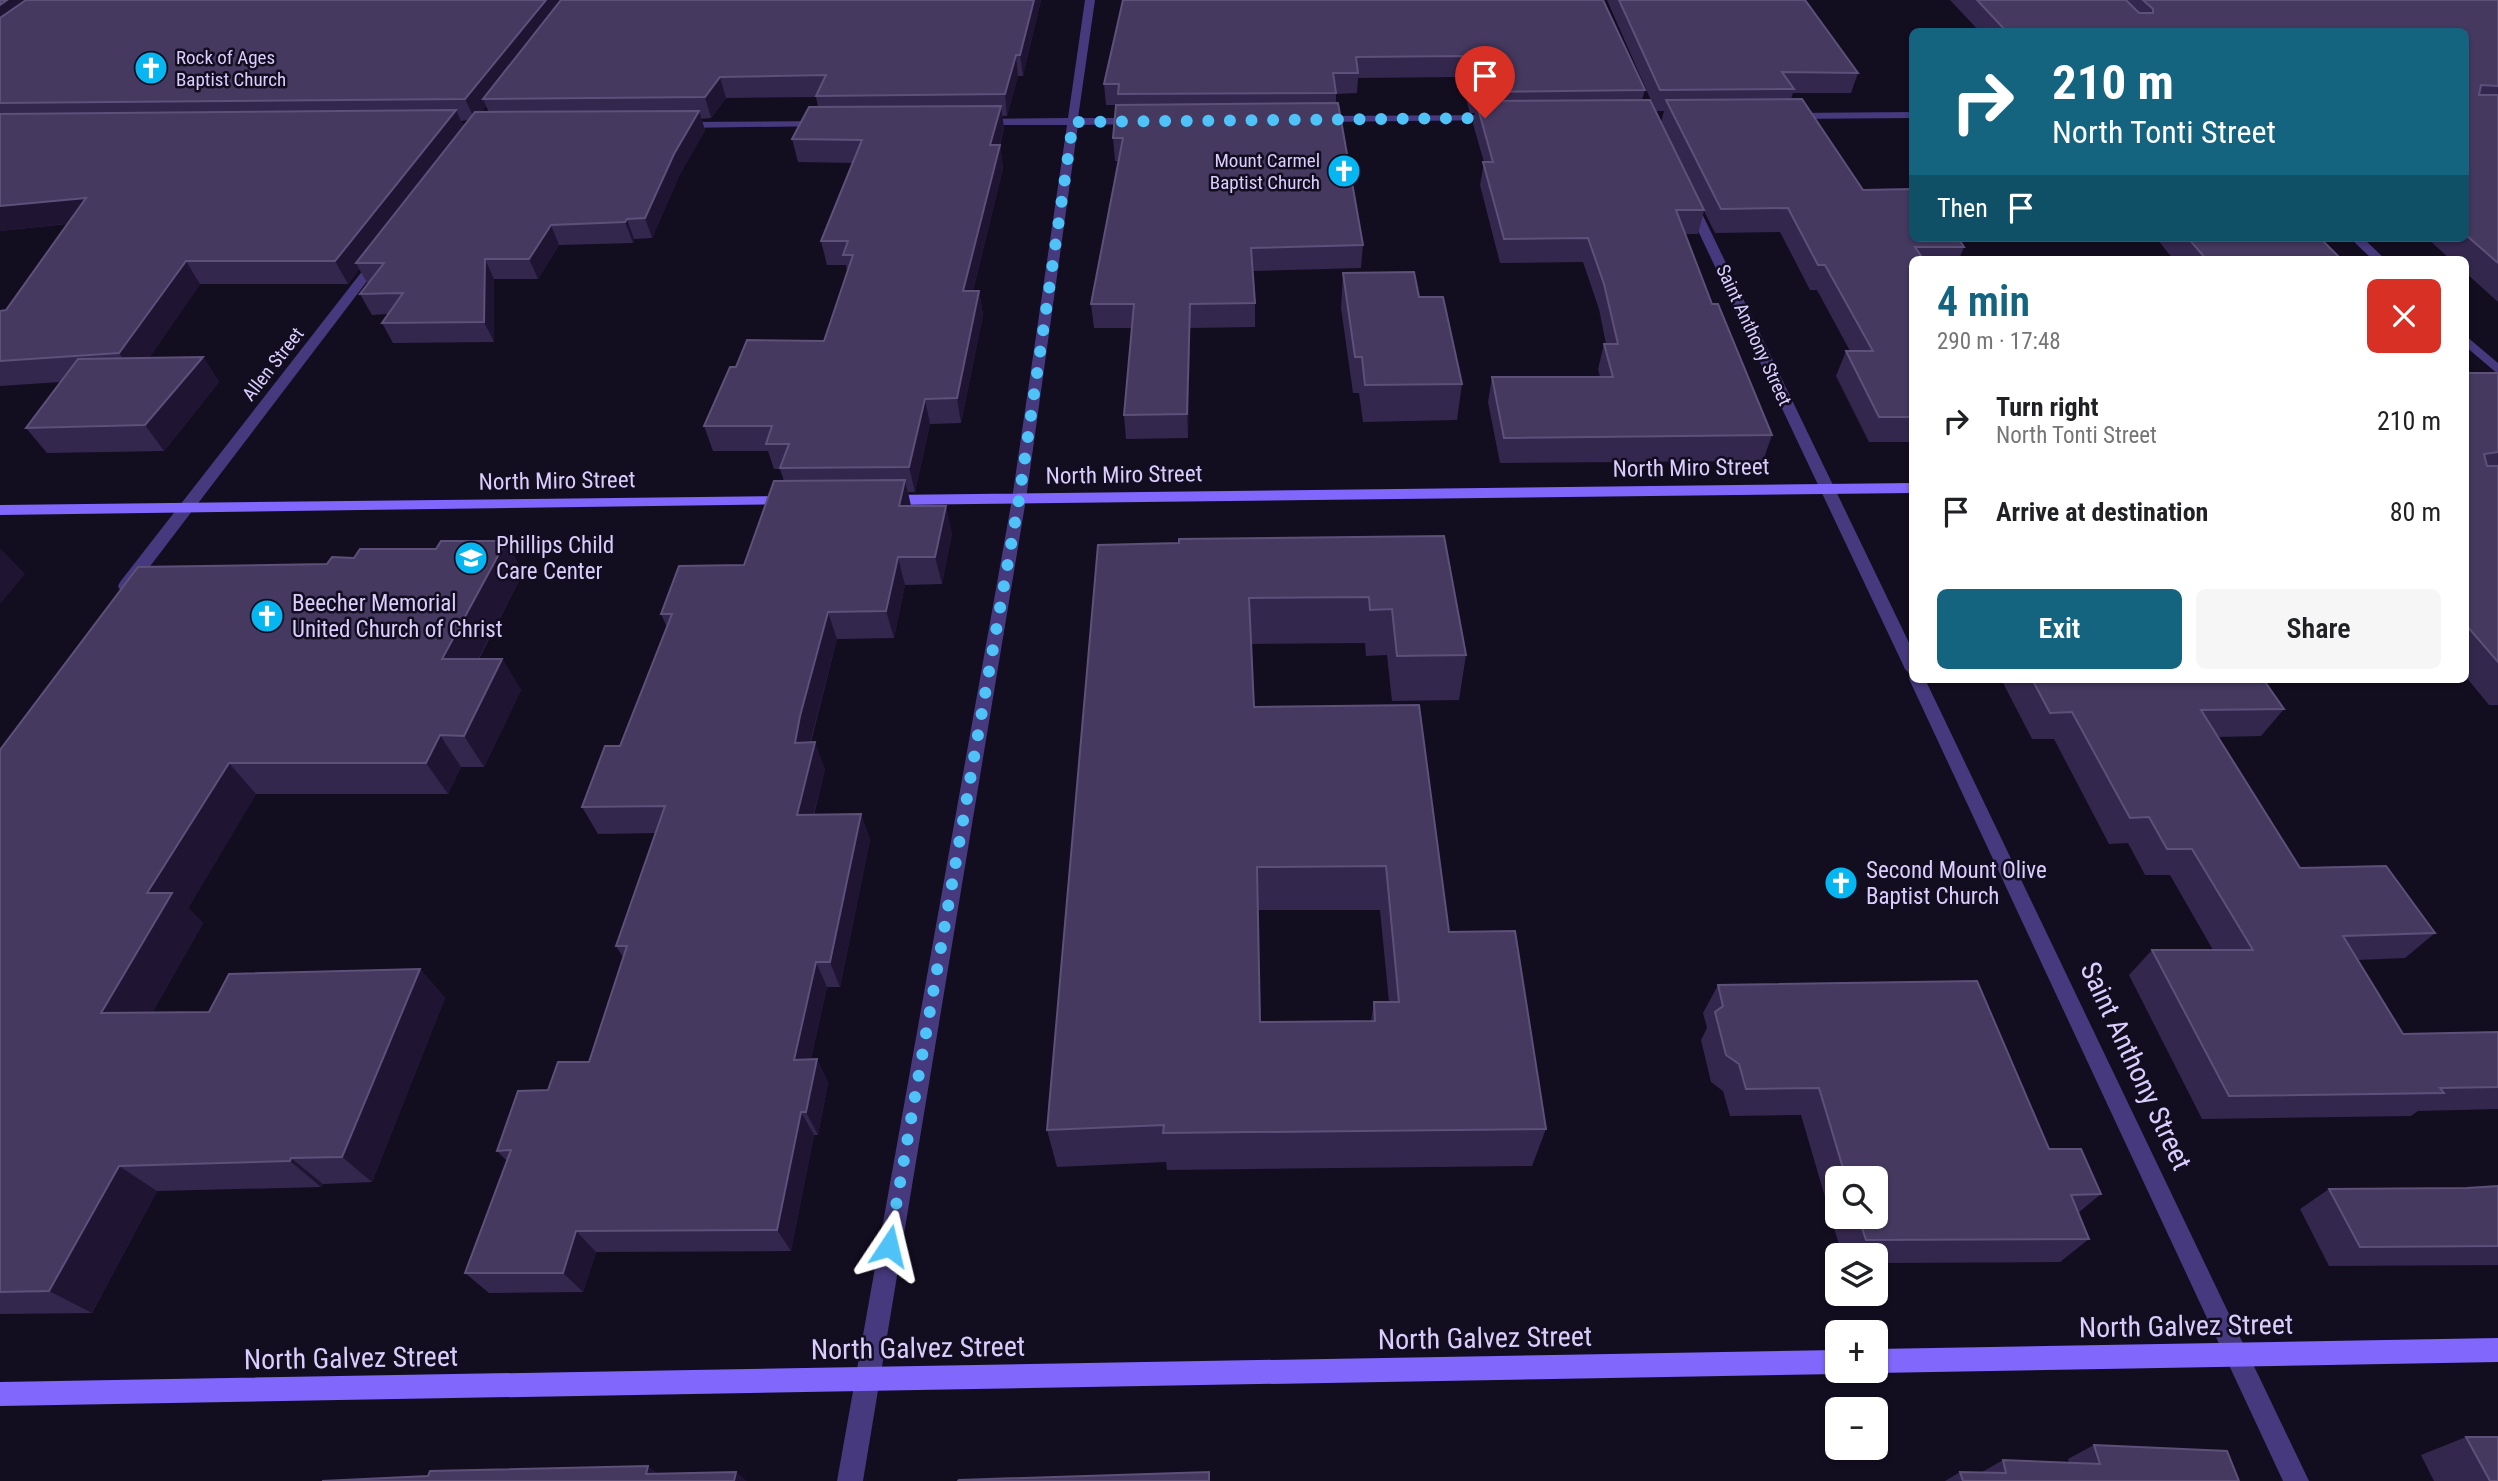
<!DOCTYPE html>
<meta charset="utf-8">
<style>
body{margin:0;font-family:"Roboto Condensed",sans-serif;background:#f6f6f6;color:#202124;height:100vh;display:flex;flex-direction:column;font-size:26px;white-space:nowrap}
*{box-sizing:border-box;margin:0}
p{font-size:23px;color:#757577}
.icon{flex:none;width:38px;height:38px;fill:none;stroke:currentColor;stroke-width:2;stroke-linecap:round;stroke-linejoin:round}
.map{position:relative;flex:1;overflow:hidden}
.panel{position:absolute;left:1909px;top:256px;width:560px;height:427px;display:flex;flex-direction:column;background:#fff;border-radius:10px;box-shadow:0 2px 5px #0004}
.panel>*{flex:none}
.guide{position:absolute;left:1909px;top:28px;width:560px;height:214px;border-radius:10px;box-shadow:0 2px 5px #0004;background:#146480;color:#fff;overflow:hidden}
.tools{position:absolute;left:1825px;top:1166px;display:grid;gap:14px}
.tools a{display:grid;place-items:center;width:63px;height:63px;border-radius:10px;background:#fff;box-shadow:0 2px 5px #0004;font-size:35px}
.pin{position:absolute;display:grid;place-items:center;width:60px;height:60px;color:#fff;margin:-72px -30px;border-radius:50% 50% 50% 0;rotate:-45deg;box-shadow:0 0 7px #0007}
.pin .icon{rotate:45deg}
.me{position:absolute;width:77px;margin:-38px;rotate:10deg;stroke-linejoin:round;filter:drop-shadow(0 0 5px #0008)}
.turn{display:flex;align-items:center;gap:24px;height:147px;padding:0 28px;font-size:32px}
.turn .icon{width:91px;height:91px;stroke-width:2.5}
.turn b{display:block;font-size:49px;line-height:60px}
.then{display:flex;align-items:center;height:66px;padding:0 28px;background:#0003;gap:14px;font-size:26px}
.round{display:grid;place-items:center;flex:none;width:74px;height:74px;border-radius:10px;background:#f6f6f6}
.summary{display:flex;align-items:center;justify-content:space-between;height:119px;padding:0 28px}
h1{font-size:42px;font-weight:600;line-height:52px;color:#146480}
.action{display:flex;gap:14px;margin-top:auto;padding:14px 28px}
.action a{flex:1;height:80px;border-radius:10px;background:#146480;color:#fff;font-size:28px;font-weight:600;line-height:80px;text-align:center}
.action a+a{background:#f6f6f6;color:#202124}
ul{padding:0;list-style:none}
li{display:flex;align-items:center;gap:21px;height:91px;padding:0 28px}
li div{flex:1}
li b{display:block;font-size:26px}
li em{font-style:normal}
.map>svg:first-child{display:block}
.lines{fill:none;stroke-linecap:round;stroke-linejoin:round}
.street{fill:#46397e;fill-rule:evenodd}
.secondary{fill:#8167fb;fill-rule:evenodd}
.wall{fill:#34274d;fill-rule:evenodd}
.shaded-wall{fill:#1f1533}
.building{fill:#453960;stroke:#5d5079;stroke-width:2;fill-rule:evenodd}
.route{stroke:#4fc3f7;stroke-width:12;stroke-dasharray:0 21.6}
.labels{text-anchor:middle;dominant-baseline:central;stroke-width:5;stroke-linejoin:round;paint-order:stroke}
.far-poi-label{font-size:19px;fill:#dacefe;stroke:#130d20;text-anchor:start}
.far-street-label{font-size:19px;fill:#dacefe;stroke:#130d20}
.street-label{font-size:23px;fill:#dacefe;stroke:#130d20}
.poi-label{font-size:23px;fill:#dacefe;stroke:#130d20;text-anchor:start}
.near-street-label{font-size:28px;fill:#dacefe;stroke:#130d20}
</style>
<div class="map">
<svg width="2498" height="1481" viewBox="0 0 2498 1481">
<rect width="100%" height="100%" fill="#130d20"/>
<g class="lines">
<path class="street" d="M 1085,0 L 1095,0 L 1078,118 L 1136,118 L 1141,121 L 1136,124 L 1078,125 L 1026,499 L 863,1481 L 837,1481 L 1012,499 L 1067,125 L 982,125 L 977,122 L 982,119 L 1068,118 Z
M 1913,112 L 1913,118 L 1790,119 L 1785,116 L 1790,113 Z
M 1496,115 L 1501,118 L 1500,120 L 1318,122 L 1313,119 L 1318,116 Z
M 824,121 L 828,122 L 828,126 L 681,128 L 676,125 L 681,122 Z
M 1690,198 L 1696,201 L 1913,651 L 1913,679 L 1925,679 L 2309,1481 L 2283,1481 L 1909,679 L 1911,675 L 1905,669 L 1684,201 Z
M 2350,238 L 2363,238 L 2385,259 L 2372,259 Z
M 374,256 L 384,259 L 132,590 L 120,590 L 118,586 L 120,582 Z
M 2466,336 L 2498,363 L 2498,374 L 2466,347 Z"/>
<path class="secondary" d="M 1913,483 L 1913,493 L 887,505 L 880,500 L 887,495 Z
M 789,496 L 796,501 L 794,504 L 0,515 L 0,505 Z
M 2498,1338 L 2498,1362 L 1876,1373 L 1869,1370 L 1876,1370 L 1876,1349 Z
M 1838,1350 L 1838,1370 L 1847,1370 L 1838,1374 L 0,1406 L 0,1382 Z"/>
</g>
<path class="wall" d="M 0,0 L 1041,0 L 1023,76 L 1018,76 L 1007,116 L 1002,116 L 1004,128 L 1000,145 L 1003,168 L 973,291 L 979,291 L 983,315 L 961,423 L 930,424 L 915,492 L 908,492 L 911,506 L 952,533 L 942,584 L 905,585 L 894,638 L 837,639 L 811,742 L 825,769 L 814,815 L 861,814 L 870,840 L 840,987 L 827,987 L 811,1059 L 817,1059 L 828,1083 L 818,1135 L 814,1135 L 791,1251 L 596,1252 L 583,1292 L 489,1293 L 465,1273 L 507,1161 L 497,1151 L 548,1090 L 589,1062 L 623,957 L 616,946 L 656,833 L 598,834 L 582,807 L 620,746 L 667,627 L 661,614 L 744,565 L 784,481 L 780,469 L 774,469 L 768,451 L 713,451 L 704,426 L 736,367 L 824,341 L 847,272 L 846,265 L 827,265 L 821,241 L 853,163 L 798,162 L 792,139 L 818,107 L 816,97 L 726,98 L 711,118 L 701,119 L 705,130 L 680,174 L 652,238 L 634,239 L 633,243 L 559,245 L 538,279 L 494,279 L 494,342 L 393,343 L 382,323 L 387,314 L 372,315 L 360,294 L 368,284 L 359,269 L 348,284 L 200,284 L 149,358 L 203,357 L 219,382 L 164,451 L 47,453 L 26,428 L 60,382 L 0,386 L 0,311 L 6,310 L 67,224 L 0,231 ZM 486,106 L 489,112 L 481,112 ZM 469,120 L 464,127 L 461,121 Z
M 1603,0 L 1645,90 L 1642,100 L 1653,105 L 1607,0 L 1805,0 L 1858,73 L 1851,93 L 1793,93 L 1791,99 L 1863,190 L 1964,247 L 1959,259 L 1913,259 L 1913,442 L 1869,442 L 1836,376 L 1846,351 L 1850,351 L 1817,290 L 1810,290 L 1780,232 L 1715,233 L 1704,211 L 1698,234 L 1685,234 L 1712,304 L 1772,435 L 1763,461 L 1500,463 L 1488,402 L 1492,377 L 1600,377 L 1598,369 L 1604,344 L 1606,344 L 1599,309 L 1583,262 L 1500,263 L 1480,185 L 1484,162 L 1473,124 L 1475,113 L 1470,113 L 1460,77 L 1358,78 L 1357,93 L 1336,94 L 1336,103 L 1363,245 L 1361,268 L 1253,271 L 1255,303 L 1255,327 L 1190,328 L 1188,438 L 1126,439 L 1124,415 L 1132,328 L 1094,328 L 1091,304 L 1119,161 L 1115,161 L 1113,138 L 1119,105 L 1106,105 L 1104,84 ZM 1656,111 L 1664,111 L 1661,122 Z
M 1950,0 L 2498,0 L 2498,302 L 2466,273 L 2466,259 L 2450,259 L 2427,238 L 2466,238 L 2466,32 L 1980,32 Z
M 2158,238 L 2320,238 L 2341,259 L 2173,259 L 2157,239 Z
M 1343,273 L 1419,297 L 1462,384 L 1457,420 L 1363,422 L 1359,393 L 1353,393 L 1341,308 Z
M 2466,373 L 2498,373 L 2498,705 L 2489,705 L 2466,677 Z
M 1444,536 L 1466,655 L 1459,700 L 1392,701 L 1387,655 L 1366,656 L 1365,643 L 1251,644 L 1254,707 L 1449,932 L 1546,1129 L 1532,1166 L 1167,1170 L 1166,1162 L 1057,1167 L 1047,1130 L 1098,545 ZM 1258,910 L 1380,910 L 1389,1002 L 1374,1002 L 1371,1021 L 1260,1022 Z
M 506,541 L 523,573 L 479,659 L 502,659 L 521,690 L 484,767 L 461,767 L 448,794 L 256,794 L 188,908 L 203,923 L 152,1013 L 209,1012 L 420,969 L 445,998 L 372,1182 L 323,1184 L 321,1187 L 157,1191 L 92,1313 L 0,1314 L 0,750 L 327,564 L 354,558 Z
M 2001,679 L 2263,679 L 2284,709 L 2261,736 L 2217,737 L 2300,868 L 2435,933 L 2405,958 L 2357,960 L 2403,1034 L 2498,1032 L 2498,1109 L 2418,1111 L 2411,1116 L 2202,1119 L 2129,975 L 2152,950 L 2213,950 L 2170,875 L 2145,875 L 2128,843 L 2109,844 L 2054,739 L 2032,739 Z
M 1718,985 L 2049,1149 L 2101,1194 L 2078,1213 L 2089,1239 L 2060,1262 L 1876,1263 L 1876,1255 L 1842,1255 L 1801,1115 L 1730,1116 L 1723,1091 L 1711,1082 L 1701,1040 L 1707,1028 L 1703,1013 ZM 1838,1178 L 1876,1178 L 1876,1216 L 1838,1216 Z
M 2498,1186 L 2498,1265 L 2329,1266 L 2300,1209 L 2329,1189 L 2467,1188 Z
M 2466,1437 L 2498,1481 L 2434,1481 L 2421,1455 Z
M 2094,1445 L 2239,1481 L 1945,1481 L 1960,1472 L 1982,1472 L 2003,1460 L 2069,1463 L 2068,1459 Z"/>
<path class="shaded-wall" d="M 7,0 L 48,0 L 0,35 L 0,5 Z
M 546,0 L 569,0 L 483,99 L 486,106 L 475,120 L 465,99 Z
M 1034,0 L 1041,0 L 1023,76 L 1020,55 Z
M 1016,55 L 1018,76 L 1007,116 L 1005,94 Z
M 720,77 L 726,98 L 711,118 L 705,97 Z
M 1001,106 L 1004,128 L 993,168 L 990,145 Z
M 456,110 L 466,132 L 356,263 L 359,269 L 348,284 L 335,261 Z
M 699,111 L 705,130 L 680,174 L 652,238 L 645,218 L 674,154 Z
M 1000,145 L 1003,168 L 967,315 L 963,291 Z
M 86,198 L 101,220 L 0,231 L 0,206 Z
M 627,219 L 634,239 L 633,243 L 625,222 Z
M 551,225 L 559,245 L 538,279 L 529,259 Z
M 485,259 L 494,279 L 494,342 L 484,322 Z
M 186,261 L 200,284 L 136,377 L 119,353 Z
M 979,291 L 983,315 L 961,423 L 957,398 Z
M 1190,304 L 1190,328 L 1188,438 L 1187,414 Z
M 203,357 L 219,382 L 164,451 L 145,425 Z
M 925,399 L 930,424 L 915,492 L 909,467 Z
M 905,480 L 911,507 L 899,506 Z
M 946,506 L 952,533 L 942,584 L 935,557 Z
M 506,541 L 523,573 L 462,690 L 442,659 Z
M 1,549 L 25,574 L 0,604 L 0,551 Z
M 898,557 L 905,585 L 894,638 L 886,611 Z
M 828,612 L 837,639 L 810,743 L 795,743 L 800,716 Z
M 502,659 L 521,690 L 484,767 L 464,736 Z
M 440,735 L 461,767 L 448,794 L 426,763 Z
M 815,742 L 825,769 L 807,841 L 797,815 Z
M 229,763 L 256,794 L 188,908 L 203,923 L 136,1041 L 101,1013 L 147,893 Z
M 861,814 L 870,840 L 840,987 L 830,962 Z
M 816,962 L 827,987 L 806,1083 L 794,1060 Z
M 420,969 L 445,998 L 372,1182 L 342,1157 Z
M 817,1059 L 828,1083 L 818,1135 L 806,1112 Z
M 801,1112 L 814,1135 L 791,1251 L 777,1230 Z
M 291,1158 L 323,1184 L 321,1187 L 290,1161 Z
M 119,1166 L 157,1191 L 92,1313 L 49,1291 Z
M 576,1231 L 596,1252 L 583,1292 L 563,1273 Z
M 648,1466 L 668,1481 L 646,1474 Z
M 736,1472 L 747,1481 L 734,1481 Z"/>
<path class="building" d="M 0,0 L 7,0 L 0,5 Z
M 26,0 L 546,0 L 465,99 L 0,103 L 0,18 Z
M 561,0 L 1034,0 L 1020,55 L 1016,55 L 1005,94 L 816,96 L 826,75 L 720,77 L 705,97 L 483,99 Z
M 1123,0 L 1603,0 L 1645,90 L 1473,92 L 1462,56 L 1356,57 L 1358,73 L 1333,73 L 1336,93 L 1118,94 L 1119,84 L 1104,84 Z
M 1619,0 L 1805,0 L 1858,73 L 1782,72 L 1794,89 L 1660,90 Z
M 1977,0 L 2126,0 L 2139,13 L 2153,13 L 2153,9 L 2143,0 L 2498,0 L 2498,86 L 2481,85 L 2479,95 L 2498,95 L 2498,263 L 2466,235 L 2466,32 L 2007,32 Z
M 1802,99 L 1863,190 L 1913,189 L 1913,238 L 1958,238 L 1964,247 L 1915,247 L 1923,259 L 1913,259 L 1913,417 L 1879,417 L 1846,351 L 1873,351 L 1825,265 L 1818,265 L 1788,208 L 1721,209 L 1666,100 Z
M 1650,100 L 1704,210 L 1676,210 L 1712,304 L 1718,304 L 1772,435 L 1504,438 L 1492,377 L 1613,377 L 1604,344 L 1618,344 L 1604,284 L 1588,238 L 1504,239 L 1483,162 L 1493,162 L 1476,101 Z
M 1338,103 L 1363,245 L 1251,248 L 1255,303 L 1190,304 L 1187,414 L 1124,415 L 1134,304 L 1091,304 L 1123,138 L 1113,138 L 1116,105 Z
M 1001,106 L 990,145 L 1000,145 L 963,291 L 979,291 L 957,398 L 925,399 L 909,467 L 780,468 L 789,444 L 766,444 L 772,426 L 704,426 L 730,367 L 736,367 L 747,340 L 824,341 L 853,255 L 843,255 L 848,241 L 821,241 L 862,140 L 792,139 L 809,107 Z
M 456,110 L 335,261 L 186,261 L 119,353 L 0,361 L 0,311 L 6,310 L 86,198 L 0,206 L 0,114 Z
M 699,111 L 674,154 L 645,218 L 627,219 L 625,222 L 551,225 L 529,259 L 485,259 L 484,322 L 382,323 L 403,293 L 360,294 L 384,263 L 356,263 L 475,112 Z
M 2188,238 L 2320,238 L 2341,259 L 2206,259 Z
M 1414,272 L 1419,297 L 1443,297 L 1462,384 L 1365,385 L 1362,357 L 1355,357 L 1343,273 Z
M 203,357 L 145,425 L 26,428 L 78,359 Z
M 2466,373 L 2498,373 L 2498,452 L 2484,454 L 2487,466 L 2498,466 L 2498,662 L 2466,625 Z
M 905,480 L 899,506 L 946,506 L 935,557 L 898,557 L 886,611 L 828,612 L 800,716 L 795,743 L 815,742 L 797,815 L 861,814 L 830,962 L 816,962 L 794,1060 L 817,1059 L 806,1112 L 801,1112 L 777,1230 L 576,1231 L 563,1273 L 465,1273 L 511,1150 L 497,1151 L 518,1091 L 548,1090 L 558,1062 L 589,1062 L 627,946 L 616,946 L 665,806 L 582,807 L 605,746 L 620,746 L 672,614 L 661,614 L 679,566 L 744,565 L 774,481 Z
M 1444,536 L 1466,655 L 1397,656 L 1392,609 L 1370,610 L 1369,597 L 1249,598 L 1254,707 L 1419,705 L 1449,932 L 1515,931 L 1546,1129 L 1163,1133 L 1164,1125 L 1047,1130 L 1098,545 L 1179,543 L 1179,539 ZM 1386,866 L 1399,1002 L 1374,1002 L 1375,1021 L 1260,1022 L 1257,867 Z
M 441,541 L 506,541 L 442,659 L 502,659 L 464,736 L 440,735 L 426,763 L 229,763 L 147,893 L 172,893 L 101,1013 L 209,1012 L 229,974 L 420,969 L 342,1157 L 291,1158 L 290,1161 L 119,1166 L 49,1291 L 0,1292 L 0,750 L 138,567 L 327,564 L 332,557 L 354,558 L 360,549 L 436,549 Z
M 2032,679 L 2263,679 L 2284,709 L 2201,710 L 2300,868 L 2386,866 L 2435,933 L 2343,936 L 2403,1034 L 2498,1032 L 2498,1087 L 2440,1088 L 2444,1093 L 2229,1096 L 2152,950 L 2253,950 L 2192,849 L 2167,849 L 2149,817 L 2130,818 L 2072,712 L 2050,713 Z
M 1977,981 L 2049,1149 L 2081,1149 L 2101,1194 L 2071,1195 L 2089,1239 L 1866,1240 L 1858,1216 L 1876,1216 L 1876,1178 L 1846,1178 L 1819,1088 L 1746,1089 L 1739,1064 L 1726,1055 L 1715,1012 L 1723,1006 L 1718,985 Z
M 2498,1186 L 2498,1246 L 2360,1247 L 2329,1189 L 2467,1188 Z
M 2466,1437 L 2498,1437 L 2498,1481 L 2490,1481 Z
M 2094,1445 L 2227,1451 L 2239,1481 L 1963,1481 L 1960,1472 L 2006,1473 L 2003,1460 L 2100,1464 Z
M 648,1466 L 646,1474 L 736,1472 L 734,1481 L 322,1481 L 428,1476 L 430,1471 Z
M 1209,1472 L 1209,1481 L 958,1481 L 959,1480 Z"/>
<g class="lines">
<path class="route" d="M 889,1246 L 1019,499 L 1073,122 L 1485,118"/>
</g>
<defs>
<symbol id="church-disc" viewBox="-11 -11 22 22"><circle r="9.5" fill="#06b6f1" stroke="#130d20"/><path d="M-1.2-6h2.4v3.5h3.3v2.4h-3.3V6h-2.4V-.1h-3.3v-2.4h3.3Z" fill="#fff"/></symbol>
<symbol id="school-disc" viewBox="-11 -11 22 22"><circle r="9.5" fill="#06b6f1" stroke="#130d20"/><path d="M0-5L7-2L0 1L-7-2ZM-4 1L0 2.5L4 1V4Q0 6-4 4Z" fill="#fff"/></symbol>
</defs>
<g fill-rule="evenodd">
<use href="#church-disc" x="132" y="49" width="38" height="38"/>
<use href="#church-disc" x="1325" y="152" width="38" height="38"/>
<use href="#school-disc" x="452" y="539" width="38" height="38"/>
<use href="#church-disc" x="248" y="597" width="38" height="38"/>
<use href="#church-disc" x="1822" y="864" width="38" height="38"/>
</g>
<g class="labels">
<g class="far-poi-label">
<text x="176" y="57">Rock of Ages<tspan x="176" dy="22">Baptist Church</tspan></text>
<text x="1320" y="160" text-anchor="end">Mount Carmel<tspan x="1320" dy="22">Baptist Church</tspan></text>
</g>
<g class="far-street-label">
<text transform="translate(1754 335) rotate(65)">Saint Anthony Street</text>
<text transform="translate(273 364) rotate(-52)">Allen Street</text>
</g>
<g class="street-label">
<text transform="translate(1691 468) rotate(-1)">North Miro Street</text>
<text transform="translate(1124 475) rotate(-1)">North Miro Street</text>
<text transform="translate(557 481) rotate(-1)">North Miro Street</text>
</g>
<g class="poi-label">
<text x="496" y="545">Phillips Child<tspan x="496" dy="26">Care Center</tspan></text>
<text x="292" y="603">Beecher Memorial<tspan x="292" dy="26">United Church of Christ</tspan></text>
<text x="1866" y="870">Second Mount Olive<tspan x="1866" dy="26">Baptist Church</tspan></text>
</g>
<g class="near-street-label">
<text transform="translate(2136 1066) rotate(65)">Saint Anthony Street</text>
<text transform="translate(2186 1326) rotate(-1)">North Galvez Street</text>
<text transform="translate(1485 1338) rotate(-1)">North Galvez Street</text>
<text transform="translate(918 1348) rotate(-1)">North Galvez Street</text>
<text transform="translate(351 1358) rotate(-1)">North Galvez Street</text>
</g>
</g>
</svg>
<div class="tools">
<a><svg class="icon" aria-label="search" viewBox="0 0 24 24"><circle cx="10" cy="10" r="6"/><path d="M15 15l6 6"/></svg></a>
<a><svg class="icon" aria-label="layers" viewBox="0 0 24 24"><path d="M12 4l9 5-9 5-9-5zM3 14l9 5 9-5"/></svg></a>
<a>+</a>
<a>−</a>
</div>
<div class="pin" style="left:1485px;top:118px;background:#d93025"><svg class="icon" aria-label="arrive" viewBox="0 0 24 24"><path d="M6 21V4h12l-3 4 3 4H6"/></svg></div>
<svg class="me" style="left:889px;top:1246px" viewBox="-20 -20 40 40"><path d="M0-17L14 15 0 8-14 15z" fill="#4fc3f7" stroke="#fff" stroke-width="4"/></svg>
<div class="guide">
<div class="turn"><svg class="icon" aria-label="right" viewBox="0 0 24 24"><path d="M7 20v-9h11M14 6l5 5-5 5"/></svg><div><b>210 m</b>North Tonti Street</div></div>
<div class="then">Then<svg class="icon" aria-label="arrive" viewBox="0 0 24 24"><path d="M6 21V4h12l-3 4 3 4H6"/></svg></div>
</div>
<section class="panel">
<div class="summary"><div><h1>4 min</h1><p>290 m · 17:48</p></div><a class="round" style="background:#d93025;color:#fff"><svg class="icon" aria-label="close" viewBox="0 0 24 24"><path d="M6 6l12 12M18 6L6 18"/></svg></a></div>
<ul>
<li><svg class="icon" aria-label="right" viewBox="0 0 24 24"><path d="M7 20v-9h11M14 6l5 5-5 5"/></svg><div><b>Turn right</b><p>North Tonti Street</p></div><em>210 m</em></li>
<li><svg class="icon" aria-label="arrive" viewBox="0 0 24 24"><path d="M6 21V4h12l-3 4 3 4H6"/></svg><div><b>Arrive at destination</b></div><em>80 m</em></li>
</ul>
<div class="action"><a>Exit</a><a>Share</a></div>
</section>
</div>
